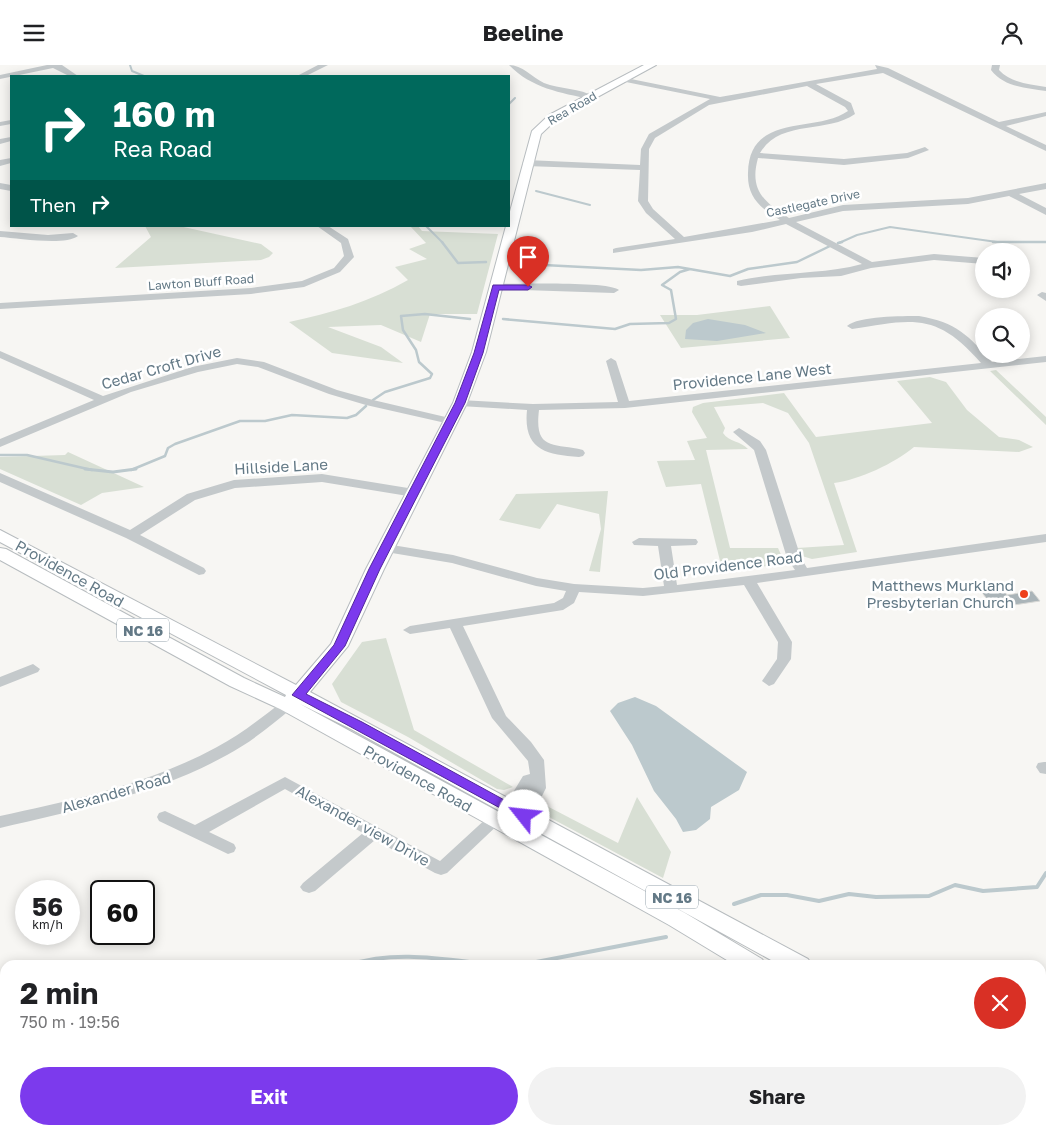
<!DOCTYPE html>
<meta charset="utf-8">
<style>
body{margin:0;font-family:"Golos Text",sans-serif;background:#f2f2f2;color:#202124;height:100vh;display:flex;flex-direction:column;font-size:19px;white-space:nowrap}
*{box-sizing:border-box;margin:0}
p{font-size:16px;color:#757577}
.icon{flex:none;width:28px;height:28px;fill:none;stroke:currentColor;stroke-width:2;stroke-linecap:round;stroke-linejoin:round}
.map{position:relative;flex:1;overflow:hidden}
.details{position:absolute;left:0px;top:895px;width:1046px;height:175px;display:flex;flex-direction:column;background:#fff;border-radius:15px 15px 0 0;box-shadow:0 2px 12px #0003}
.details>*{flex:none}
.guide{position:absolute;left:10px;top:10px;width:500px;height:152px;border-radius:0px;box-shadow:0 2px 12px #0003;background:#00695c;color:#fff;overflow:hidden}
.tools{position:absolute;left:975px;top:178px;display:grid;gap:10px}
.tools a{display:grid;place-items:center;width:55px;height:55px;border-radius:50%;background:#fff;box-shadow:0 2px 12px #0003;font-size:25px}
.speed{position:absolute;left:15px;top:815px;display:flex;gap:10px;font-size:25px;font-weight:700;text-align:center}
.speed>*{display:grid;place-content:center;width:65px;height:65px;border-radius:50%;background:#fff;box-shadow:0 2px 12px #0003;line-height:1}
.speed small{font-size:12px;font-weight:400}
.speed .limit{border:2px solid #111;border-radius:8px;background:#fff;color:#111}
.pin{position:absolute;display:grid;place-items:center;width:42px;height:42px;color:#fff;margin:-51px -21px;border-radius:50% 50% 50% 0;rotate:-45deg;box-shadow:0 0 5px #0007}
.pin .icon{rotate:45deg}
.me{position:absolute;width:55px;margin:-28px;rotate:299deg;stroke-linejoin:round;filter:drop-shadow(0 0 4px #0008)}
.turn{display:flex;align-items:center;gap:18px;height:105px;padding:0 20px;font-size:22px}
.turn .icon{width:65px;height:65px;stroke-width:2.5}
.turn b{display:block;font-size:35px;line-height:42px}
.then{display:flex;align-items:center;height:48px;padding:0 20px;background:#0003;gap:10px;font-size:19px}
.round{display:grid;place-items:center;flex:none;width:52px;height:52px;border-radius:26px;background:#f2f2f2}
.headline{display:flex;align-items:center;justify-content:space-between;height:85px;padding:0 20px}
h1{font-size:30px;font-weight:700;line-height:38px}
.primary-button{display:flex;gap:10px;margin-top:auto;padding:10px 20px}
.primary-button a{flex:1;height:58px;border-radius:30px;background:#7c3aed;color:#fff;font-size:20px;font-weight:700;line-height:58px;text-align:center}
.primary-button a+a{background:#f2f2f2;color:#202124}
header{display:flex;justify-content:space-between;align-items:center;height:65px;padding:0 20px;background:#fff;font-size:22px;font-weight:700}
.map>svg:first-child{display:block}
.green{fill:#d8dfd4}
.water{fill:#bcc9cd}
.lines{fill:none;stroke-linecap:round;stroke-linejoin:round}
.stream-far3{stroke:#bcc9cd;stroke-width:2}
.stream-far2{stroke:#bcc9cd;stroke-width:2.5}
.stream-far1{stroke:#bcc9cd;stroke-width:3}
.stream{stroke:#bcc9cd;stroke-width:4}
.building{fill:#aab4b8;stroke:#d8d8d5}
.major-casing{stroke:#b7bcbf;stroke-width:2}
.minor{fill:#c4c9cb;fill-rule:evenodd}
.major{fill:#fff;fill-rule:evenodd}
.route{fill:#7c3aed;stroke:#51269a}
.poi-dot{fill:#ee401b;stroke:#fff;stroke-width:2}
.labels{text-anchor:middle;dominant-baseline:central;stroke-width:5;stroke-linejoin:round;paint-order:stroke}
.far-street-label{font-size:12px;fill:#637986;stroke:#fff}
.shield{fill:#fff;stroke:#92a1aa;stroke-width:1}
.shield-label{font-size:14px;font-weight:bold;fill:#637986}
.street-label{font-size:15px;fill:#637986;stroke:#fff}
.poi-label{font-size:15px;fill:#637986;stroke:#fff;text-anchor:end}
</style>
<header><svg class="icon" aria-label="menu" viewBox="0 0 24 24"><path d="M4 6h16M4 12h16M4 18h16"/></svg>Beeline<svg class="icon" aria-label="person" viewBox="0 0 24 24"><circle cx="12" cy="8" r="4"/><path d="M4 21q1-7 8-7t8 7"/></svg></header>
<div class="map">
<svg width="1046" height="1070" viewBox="0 0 1046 1070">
<rect width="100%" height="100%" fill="#f7f6f3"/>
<path class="green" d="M 145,161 L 179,161 L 261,179 L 273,188 L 269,192 L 261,195 L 115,203 L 151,172 Z
M 410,161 L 418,161 L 422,166 L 498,169 L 477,249 L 430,249 L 421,277 L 381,260 L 328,262 L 381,282 L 403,298 L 332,288 L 289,257 C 331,248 370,237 408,215 L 395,202 L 427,194 L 409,184 L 426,178 Z
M 770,241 L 790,273 L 681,283 L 660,250 L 697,250 Z
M 996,305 L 1046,352 L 1046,360 L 990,306 Z
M 930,312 L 946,317 L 967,345 L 999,372 L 1019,375 L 1033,382 L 1019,387 L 914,382 C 895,398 859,415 834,418 L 857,487 L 812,494 L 802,491 L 797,483 L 844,480 L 809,378 L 788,348 L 763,338 L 714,342 L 725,363 L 723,368 C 729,377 741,376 748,384 L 706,385 L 730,483 L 778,483 L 783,494 L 779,499 L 723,508 L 701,419 L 666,422 L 657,396 L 695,395 L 687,376 L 707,373 L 692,347 L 693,342 L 703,338 L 784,328 L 816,372 L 932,358 L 897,316 Z
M 68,387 L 144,422 L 102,428 L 81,440 L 0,404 L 0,392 L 65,390 Z
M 608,426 L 600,507 L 589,506 L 601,464 L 599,449 L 557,439 L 540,464 L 499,455 L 516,429 Z
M 386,573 L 414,665 L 513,722 L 504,725 L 497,724 L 408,672 L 341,637 L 332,619 L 362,577 Z
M 637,732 L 671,787 L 663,813 L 547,751 L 544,746 L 545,740 L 618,778 Z"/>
<path class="water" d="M 708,254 L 745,260 L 766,268 L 717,276 L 685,274 L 686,265 L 693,258 Z
M 635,632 L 656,641 L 747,707 L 739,725 L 711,742 L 710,754 L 696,765 L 683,767 L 676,754 L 654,726 L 632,680 L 610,646 L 618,638 Z"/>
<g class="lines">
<path class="stream-far3" d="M 130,0 L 132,6 L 144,11
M 509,39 L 515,33
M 536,126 L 590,140
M 426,161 L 443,178
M 839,178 L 857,170 L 890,162 L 997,177 L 1046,177"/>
<path class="stream-far2" d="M 442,177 L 458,198 L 486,197
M 993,177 L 1046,177
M 838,178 L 842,177
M 524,199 L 641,205 L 678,202 L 730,211 L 748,204 L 797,197 L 830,181
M 503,254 L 615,264 L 630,259 L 669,258 L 676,254 L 671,225 L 662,220 L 680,207 L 690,204
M 373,335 L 385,327 L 430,313 L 432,309 L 419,297 L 416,285 L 403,265 L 401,251 L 425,249 L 470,254
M 0,390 L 27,390 L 92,405
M 131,405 L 165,391 L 168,383 L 175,379 L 240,356 L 265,356 L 292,350 L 347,353 L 356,350 L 366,341"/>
<path class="stream-far1" d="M 85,404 L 113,407 L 136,404"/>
<path class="stream" d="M 734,839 L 761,830 L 787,830 L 819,836 L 849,829 L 876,832 L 929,831 L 955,820 L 983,826 L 1037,822 L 1046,808
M 349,900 C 397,884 447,895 496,900
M 496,900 L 531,898 L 666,872
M 126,1070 L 129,1065"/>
</g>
<path class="building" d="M 997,517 L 1007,530 L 1032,526 L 1040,536 L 994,543 L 976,520 Z"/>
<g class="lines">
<defs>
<path id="major" d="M 644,0 L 656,0 L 557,54 L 541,69 L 486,287 L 467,338 L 384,504 L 348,581 L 310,627 L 808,894 L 812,900 L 780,900 L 351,664 L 300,639 L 685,848 L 762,894 L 766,900 L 735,900 L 669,860 L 280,644 L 230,621 L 0,495 L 0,483 L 6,484 L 244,613 L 285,632 L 286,630 L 0,477 L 0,465 L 296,620 L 331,579 L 366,504 L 453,338 L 472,287 L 506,161 L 509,161 L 509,150 L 532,66 L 549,50 Z
M 1041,1019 L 1046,1020 L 1046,1042 L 1041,1041 Z
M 1041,1041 L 1046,1043 L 1046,1065 L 1041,1063 Z"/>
</defs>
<use href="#major" class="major-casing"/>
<path class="minor" d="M 47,0 L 62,0 L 78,11 L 69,11 L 53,3 L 0,14 L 0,10 Z
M 318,0 L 328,0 L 306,11 L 297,11 Z
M 509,0 C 522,0 532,12 544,18 C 559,24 581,23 594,32 L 590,34 C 561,28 531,23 509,0 Z
M 875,0 L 888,3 L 999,57 L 1046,47 L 1046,51 L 1006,61 L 1046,80 L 1046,86 L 883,8 L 816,19 L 851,38 L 855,49 C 827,69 780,54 760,88 L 844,94 L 907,88 L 925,82 L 929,85 L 908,93 L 844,100 L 758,93 C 749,125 764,137 789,153 L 843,140 L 968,133 L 1046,118 L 1046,124 L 1019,129 L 1046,143 L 1046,150 L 1009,131 L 968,139 L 843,146 L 796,157 L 872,197 L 934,189 L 984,193 L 984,199 L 934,195 L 871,203 L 841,211 L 801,213 L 741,221 L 737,220 L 737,216 C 779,206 822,210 862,199 L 786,159 L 752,167 L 613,188 L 613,184 L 616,183 L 675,174 L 646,148 L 638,136 L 640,105 L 526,101 L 522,98 L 526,95 L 640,100 L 641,84 L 649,69 L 710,34 L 621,16 L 621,12 L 720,32 L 877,4 ZM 807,21 L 845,42 L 848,46 C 815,69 749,47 748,108 C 747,132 760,143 780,155 L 684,172 L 653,144 L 648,136 L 649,84 L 655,73 L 709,40 Z
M 992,0 L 1000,0 L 999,5 C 1011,18 1029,19 1046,22 L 1046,26 C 1026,23 1004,22 991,5 Z
M 11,55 L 11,59 L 0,61 L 0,57 Z
M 11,72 L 11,76 L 0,79 L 0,74 Z
M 11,93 L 11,98 L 0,101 L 0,95 Z
M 0,118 L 11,120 L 11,126 L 0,124 Z
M 317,161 L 328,161 L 348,174 L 354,192 L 340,207 L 304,222 L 251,229 L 0,244 L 0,238 L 251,223 L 302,216 L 334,203 L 344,191 L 341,178 Z
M 0,166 L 48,170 L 73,168 L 78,171 C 65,181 17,173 0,172 Z
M 496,219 C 515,219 609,216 619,225 L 614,228 L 492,224 L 491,222 Z
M 1042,227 L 1046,228 L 1046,236 L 1037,230 Z
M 919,251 C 956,257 969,271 992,297 L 1046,291 L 1046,297 L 625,343 L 539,345 C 534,386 553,378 583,385 L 585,388 L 583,391 L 579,392 C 545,390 523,384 527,345 L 460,341 L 454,338 L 460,335 L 533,339 L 618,337 L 606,296 L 611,293 L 616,296 L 629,336 L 981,298 C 937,247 913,254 852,264 L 847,261 C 858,251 903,251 919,251 Z
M 0,286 L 103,331 L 192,302 L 237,293 L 264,297 L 337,325 L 373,335 L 454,354 L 456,356 L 450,359 L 366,340 L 329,329 L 258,302 L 237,299 L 198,307 L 131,327 L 0,382 L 0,374 L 94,335 L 0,293 Z
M 739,363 L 760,376 L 766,385 L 801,493 L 807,503 L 1046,469 L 1046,477 L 757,518 L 792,577 L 791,594 L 774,619 L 769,621 L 762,616 L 777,594 L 778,577 L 744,520 L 643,531 L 579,527 L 574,538 L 563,545 L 463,561 L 506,651 L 531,677 L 544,695 L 546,723 L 530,755 L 518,755 L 516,751 L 528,730 L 517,748 L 505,748 L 503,744 L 523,711 L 530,709 L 528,696 L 492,653 L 450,563 L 410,569 L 403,565 L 410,561 L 554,538 L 563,533 L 566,526 L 536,521 L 452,498 L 386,487 L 379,483 L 386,479 L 453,490 L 537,513 L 574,519 L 643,523 L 664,521 L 658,481 L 634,480 L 632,477 L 639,473 L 696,474 L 698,477 L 696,480 L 671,481 L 677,520 L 795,505 L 787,493 L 754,385 L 733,367 Z
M 0,408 L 130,465 L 187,429 L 234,415 L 322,409 L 414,424 L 420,428 L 414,432 L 322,417 L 235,423 L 195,435 L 140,470 L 204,503 L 206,506 L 204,509 L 199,510 L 126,473 L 0,417 Z
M 33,599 L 40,604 L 38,607 L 0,622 L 0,612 Z
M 287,635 L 294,640 L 292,643 C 272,660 251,677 227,690 C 157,729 77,745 0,763 L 0,751 C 74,735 149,719 217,682 C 240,670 261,653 282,637 Z
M 1044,697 L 1046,697 L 1046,709 L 1040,708 L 1036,702 L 1038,698 Z
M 285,712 L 440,796 L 489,751 L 501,751 L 503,755 L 447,808 L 441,810 L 435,808 L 375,775 L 315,826 L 309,828 L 303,826 L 300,822 L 303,818 L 363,768 L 285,724 L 209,767 L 234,779 L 236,783 L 234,787 L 228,789 L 159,756 L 157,752 L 159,748 L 165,746 L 195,760 Z
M 830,1065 L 856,1065 L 858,1070 L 832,1070 Z
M 881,1065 L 904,1065 L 902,1070 L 879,1070 Z"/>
<use href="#major" class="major"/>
</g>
<path class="route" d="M 493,220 L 528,220 L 532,222 L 528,225 L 499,225 L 483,288 L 465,338 L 380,504 L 345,581 L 306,629 L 362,657 L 528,748 L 530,751 L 524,756 L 292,630 L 334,580 L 369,504 L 455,338 L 474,288 Z"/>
<circle class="poi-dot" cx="1024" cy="529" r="5"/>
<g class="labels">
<g class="far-street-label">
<text transform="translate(572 43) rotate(-30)">Rea Road</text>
<text transform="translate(813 138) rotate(-12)">Castlegate Drive</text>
<text transform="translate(201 217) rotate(-4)">Lawton Bluff Road</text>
</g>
<g class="shield">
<rect x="117" y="553.5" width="52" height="23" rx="4"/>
<rect x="646" y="820.5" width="52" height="23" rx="4"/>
</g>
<g class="shield-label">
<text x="143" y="565">NC 16</text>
<text x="672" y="832">NC 16</text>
</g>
<g class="street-label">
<text transform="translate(161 302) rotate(-16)">Cedar Croft Drive</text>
<text transform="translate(752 311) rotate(-6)">Providence Lane West</text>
<text transform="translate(281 401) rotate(-3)">Hillside Lane</text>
<text transform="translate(728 500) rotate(-7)">Old Providence Road</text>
<text transform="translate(70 508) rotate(29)">Providence Road</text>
<text transform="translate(418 713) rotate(29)">Providence Road</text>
<text transform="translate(116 727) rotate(-16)">Alexander Road</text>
<text transform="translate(363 760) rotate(29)">Alexander view Drive</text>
</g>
<g class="poi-label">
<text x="1014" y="520">Matthews Murkland<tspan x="1014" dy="17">Presbyterian Church</tspan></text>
</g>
</g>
</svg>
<div class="tools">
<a><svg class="icon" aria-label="sound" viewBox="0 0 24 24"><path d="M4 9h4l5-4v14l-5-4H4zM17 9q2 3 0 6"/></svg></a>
<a><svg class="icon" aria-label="search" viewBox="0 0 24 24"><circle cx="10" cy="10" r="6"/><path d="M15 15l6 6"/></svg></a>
</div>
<div class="speed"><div>56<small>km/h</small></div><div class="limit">60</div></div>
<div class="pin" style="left:528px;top:222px;background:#d93025"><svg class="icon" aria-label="arrive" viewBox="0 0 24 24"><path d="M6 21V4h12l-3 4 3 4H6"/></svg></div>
<svg class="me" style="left:524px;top:751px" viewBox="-20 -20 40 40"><circle r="19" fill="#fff"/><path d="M0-13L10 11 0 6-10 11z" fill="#7c3aed"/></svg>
<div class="guide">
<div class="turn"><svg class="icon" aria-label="right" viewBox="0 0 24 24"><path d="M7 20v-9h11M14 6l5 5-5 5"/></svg><div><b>160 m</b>Rea Road</div></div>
<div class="then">Then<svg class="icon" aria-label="right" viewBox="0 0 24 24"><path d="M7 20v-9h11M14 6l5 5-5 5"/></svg></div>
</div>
<section class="details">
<div class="headline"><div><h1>2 min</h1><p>750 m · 19:56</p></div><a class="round" style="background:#d93025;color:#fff"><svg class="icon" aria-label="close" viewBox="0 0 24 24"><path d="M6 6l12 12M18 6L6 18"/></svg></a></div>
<div class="primary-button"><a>Exit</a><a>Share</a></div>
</section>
</div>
